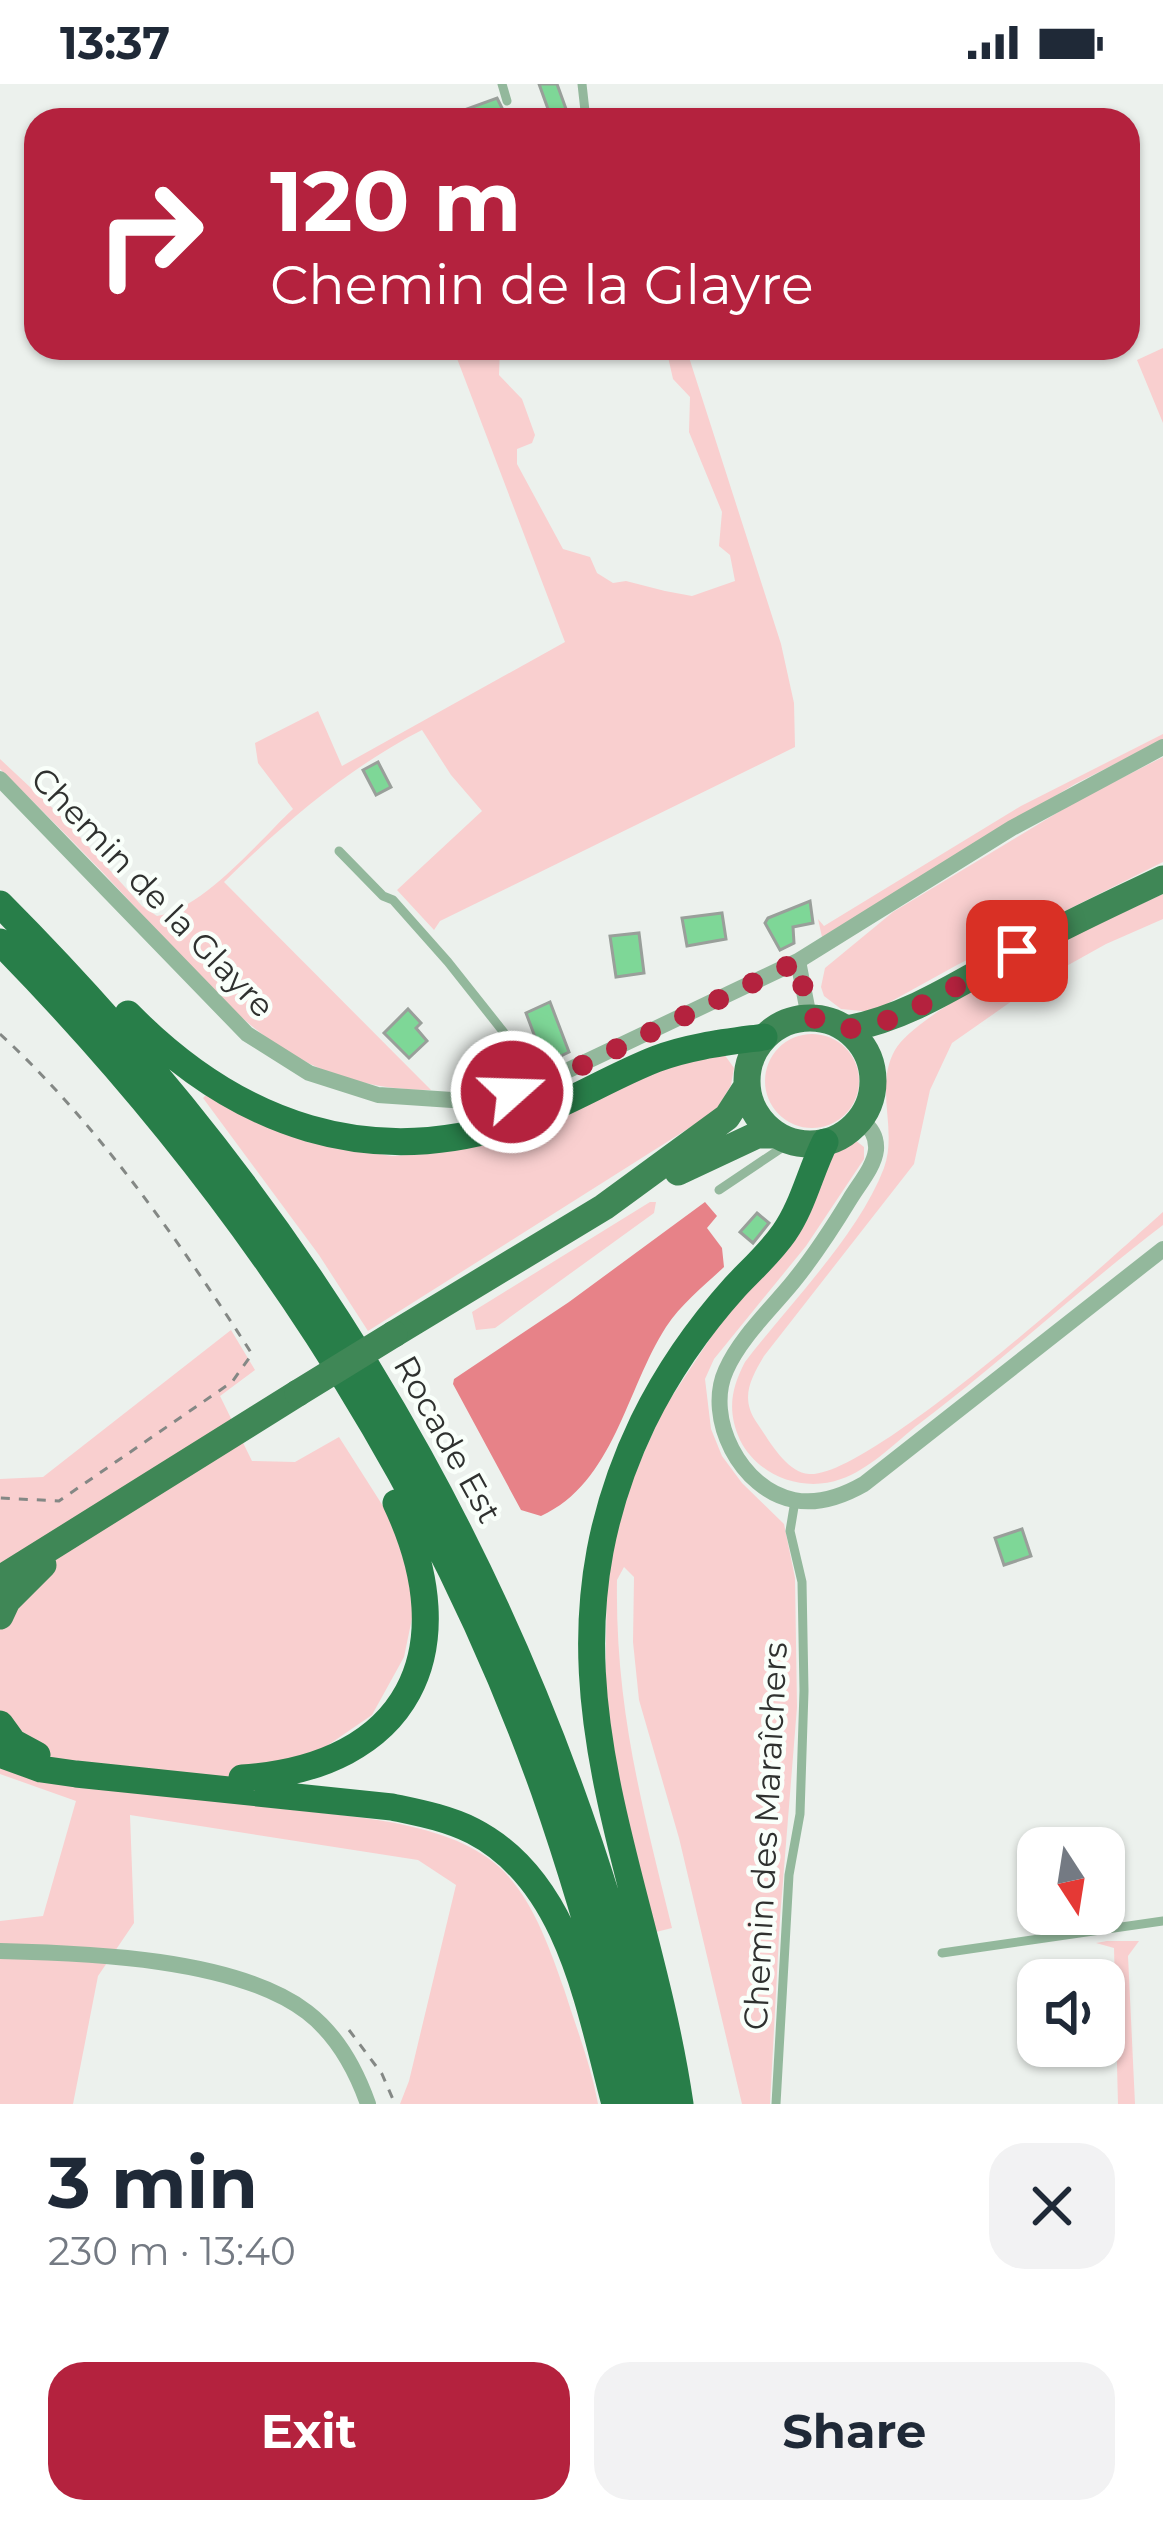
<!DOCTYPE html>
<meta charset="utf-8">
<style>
body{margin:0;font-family:Montserrat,sans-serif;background:#f2f2f3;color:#1f2937;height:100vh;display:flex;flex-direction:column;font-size:45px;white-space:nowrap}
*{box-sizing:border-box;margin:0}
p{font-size:39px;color:#747a83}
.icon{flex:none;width:66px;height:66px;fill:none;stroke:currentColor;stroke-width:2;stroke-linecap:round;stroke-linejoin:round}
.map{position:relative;height:2020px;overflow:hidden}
.details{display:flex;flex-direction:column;background:#fff;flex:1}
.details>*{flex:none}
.hud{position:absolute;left:24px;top:24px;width:1116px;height:252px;border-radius:36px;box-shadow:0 3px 9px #0004;background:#b4223e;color:#fff;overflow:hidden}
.needle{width:78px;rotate:168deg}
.tools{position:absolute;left:1017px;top:1743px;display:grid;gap:24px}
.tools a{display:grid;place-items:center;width:108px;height:108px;border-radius:24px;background:#fff;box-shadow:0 3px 9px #0004;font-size:60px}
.pin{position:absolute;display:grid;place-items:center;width:102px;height:102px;color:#fff;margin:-51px;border-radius:24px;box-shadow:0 6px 18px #0006}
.me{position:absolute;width:132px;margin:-66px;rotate:70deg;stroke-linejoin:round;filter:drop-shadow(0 0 9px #0008)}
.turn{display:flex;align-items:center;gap:42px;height:252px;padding:0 48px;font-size:54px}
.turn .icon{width:156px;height:156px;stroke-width:2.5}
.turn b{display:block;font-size:84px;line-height:102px}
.round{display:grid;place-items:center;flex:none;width:126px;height:126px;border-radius:36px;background:#f2f2f3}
.head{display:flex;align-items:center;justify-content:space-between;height:204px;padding:0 48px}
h1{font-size:72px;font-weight:700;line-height:90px}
.cta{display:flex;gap:24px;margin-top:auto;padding:24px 48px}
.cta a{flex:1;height:138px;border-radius:36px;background:#b4223e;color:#fff;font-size:48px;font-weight:700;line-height:138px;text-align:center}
.cta a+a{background:#f2f2f3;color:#1f2937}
.status{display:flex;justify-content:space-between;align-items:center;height:84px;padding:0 60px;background:#fff;direction:ltr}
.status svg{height:33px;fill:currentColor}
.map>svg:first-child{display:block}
.green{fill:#f9cfcf}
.water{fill:#e78288}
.building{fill:#7ed797;stroke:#999f9a;stroke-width:3}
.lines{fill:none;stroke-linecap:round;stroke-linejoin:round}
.path{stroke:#848885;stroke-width:3;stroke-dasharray:9 9;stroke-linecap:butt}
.service{stroke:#93b89c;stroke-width:9}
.minor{stroke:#93b89c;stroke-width:16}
.primary{stroke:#3f8756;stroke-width:27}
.trunk{stroke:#287e49;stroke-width:27}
.primary-bridge{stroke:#3f8756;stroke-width:27}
.route{stroke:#b4223e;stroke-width:21;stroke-dasharray:0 37.8}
.labels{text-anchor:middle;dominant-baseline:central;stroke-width:9;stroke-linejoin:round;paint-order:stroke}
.street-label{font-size:33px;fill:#2f312f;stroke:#f9fffa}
</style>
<div class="status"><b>13:37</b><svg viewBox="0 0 49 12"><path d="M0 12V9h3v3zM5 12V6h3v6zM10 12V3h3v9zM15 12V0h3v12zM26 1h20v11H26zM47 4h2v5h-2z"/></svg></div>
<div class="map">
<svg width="1163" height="2020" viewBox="0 0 1163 2020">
<rect width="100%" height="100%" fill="#ecf1ed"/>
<path class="green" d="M 453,264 L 500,264 L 499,291 L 522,315 L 535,351 L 532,359 L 517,365 L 517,380 L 563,465 L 590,473 L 597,489 L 613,499 L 626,497 L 665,507 L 692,512 L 735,497 L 730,471 L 719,462 L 722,428 L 689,348 L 690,313 L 673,295 L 666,264 L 686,264 L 781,560 L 794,619 L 795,663 L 440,837 L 434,846 L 397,806 L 482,727 L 451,691 L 422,646 C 348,684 284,739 224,798 L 431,1006 C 287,1006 226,920 136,824 C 92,776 46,730 0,685 L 0,675 L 62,733 L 142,822 L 157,832 C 203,825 259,757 293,725 L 258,679 L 255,659 L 318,627 L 342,682 L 565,558 Z
M 1163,264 L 1163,339 L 1137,276 Z
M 1163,650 L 1163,656 L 1075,700 L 822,853 L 818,835 L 824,842 L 1021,722 Z
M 1163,673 L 1163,778 L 957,881 L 872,928 L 841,925 L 824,912 L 821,903 L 825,884 L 893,828 L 1080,715 Z
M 1163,810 L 1163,835 L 1106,860 L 1045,894 L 952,959 L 930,1006 L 914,1080 L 764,1272 C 750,1296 740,1314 757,1339 C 769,1356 786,1388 809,1390 C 869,1395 1108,1177 1163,1128 L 1163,1141 C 1078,1206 1000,1279 915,1343 C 893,1361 868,1386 841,1395 C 803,1409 758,1392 740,1356 C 727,1327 731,1305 745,1278 C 789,1220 858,1152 884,1084 C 898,1046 874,1003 895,966 C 921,921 1108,835 1163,810 Z
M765 997a47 47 0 1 1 94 0a47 47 0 1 1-94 0Z
M 724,970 L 734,984 L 731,1001 L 716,1027 L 368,1247 L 319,1171 L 203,1014 L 208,1009 L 307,1058 L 392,1072 L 422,1070 L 502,1054 L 662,985 Z
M 855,1056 L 864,1063 L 864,1075 L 806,1162 L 714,1275 L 705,1295 L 711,1345 L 722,1372 L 742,1399 L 784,1440 L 795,1494 L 797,1623 L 780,1834 L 770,2020 L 742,2020 L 679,1754 L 639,1616 L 633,1558 L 634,1493 L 624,1483 L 617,1496 C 615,1623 642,1722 672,1844 L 656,1848 L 619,1703 L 605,1621 L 607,1496 L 615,1455 L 631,1398 L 663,1326 L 831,1071 Z
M 650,1118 L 656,1118 L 654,1129 L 495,1244 L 476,1246 L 472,1228 Z
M 231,1246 L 255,1286 L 220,1312 L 252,1377 L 295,1378 L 339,1353 L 390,1433 L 416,1515 L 404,1573 L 372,1631 L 318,1668 L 269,1723 C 336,1732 437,1734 492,1777 C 530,1806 549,1862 564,1905 C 576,1943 591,1981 598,2020 L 400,2020 L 409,1997 L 456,1801 L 418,1776 L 130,1731 L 134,1839 L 98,1892 L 73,2020 L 0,2020 L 0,1837 L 43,1832 L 76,1717 L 0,1690 L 0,1395 L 43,1393 Z
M 1107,1857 L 1139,1857 L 1128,1872 L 1135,2020 L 1118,2020 L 1114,1864 L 1096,1859 Z"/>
<path class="water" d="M 705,1118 L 717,1132 L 707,1144 L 722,1164 L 724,1183 C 705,1201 681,1220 666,1243 C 626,1305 614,1399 541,1432 L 521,1426 L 453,1300 L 454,1295 L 569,1218 Z"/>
<path class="building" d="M 539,0 L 557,0 L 570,36 L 552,36 Z
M 497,14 L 508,36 L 442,36 L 442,34 Z
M 378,678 L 391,703 L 376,711 L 363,686 Z
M 810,817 L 813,839 L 793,843 L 794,859 L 780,866 L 765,839 L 768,834 Z
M 722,829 L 726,855 L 687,862 L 682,834 Z
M 639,849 L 644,889 L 616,893 L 610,852 Z
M 550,918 L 569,968 L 542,981 L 531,968 L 538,961 L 526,929 Z
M 408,925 L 421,939 L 416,944 L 427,957 L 409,974 L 384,949 Z
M 757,1129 L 769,1139 L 753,1159 L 740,1148 Z
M 1022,1445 L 1031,1472 L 1004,1481 L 995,1454 Z"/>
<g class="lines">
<path class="path" d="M 0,950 C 96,1038 182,1161 252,1270 L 232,1298 L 59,1417 L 0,1414
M 349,1946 L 382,1990 L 395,2020"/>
<path class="service" d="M 502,0 L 507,17
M 582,0 L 586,36
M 339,767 L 383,812 L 393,816 L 448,878 L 544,999
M 719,1106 L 792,1057
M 942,1869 L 1163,1837
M 776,2020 L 789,1791 L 800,1730 L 804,1607 L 802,1498 L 790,1447 L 795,1417"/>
<path class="minor" d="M 0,695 L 247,950 L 309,989 L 378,1011 L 452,1016 L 537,1001 L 798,877 L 809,933
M 798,877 L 1012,744 L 1163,663
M 860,1035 C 871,1044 877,1052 876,1066 C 874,1083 859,1100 850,1115 C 833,1143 814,1172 793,1198 C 771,1225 740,1254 726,1286 C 704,1334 741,1406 794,1416 C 819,1421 843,1412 864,1400 L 1163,1165
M 0,1867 C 87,1869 236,1874 307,1928 C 337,1951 356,1986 368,2020"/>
<path class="primary" d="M747 997a63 63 0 1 1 126 0a63 63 0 1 1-126 0Z
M 847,945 C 909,933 959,899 1014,869 C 1062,842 1113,819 1163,795
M 678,1088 L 757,1051 L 777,1051
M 394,1250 L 604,1123 L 727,1033 L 747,1002
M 0,1495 L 298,1309
M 0,1532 L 7,1517 L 43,1481"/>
<path class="trunk" d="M 0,820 C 337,1158 559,1553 661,2020
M 0,858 C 237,1099 430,1386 544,1706 C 580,1809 609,1914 635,2020
M 128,930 C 237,1041 371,1089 522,1036 C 568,1020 610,993 656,975 C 690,962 728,958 764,953
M 0,1640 L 13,1658 L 37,1671
M 0,1670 L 41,1685 L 76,1690 L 392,1723 C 420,1729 447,1734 473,1747 C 570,1797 589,1924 615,2020
M 242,1694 C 409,1683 466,1567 396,1419
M 680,2020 C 644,1775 524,1586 643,1338 C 667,1289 699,1243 735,1203 C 752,1185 770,1169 784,1149 C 803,1122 810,1088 825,1058"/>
<path class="primary-bridge" d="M 298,1309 L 394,1250"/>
</g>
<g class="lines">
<path class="route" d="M 512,1008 L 554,995 L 798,877 L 809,933 C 822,935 833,942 845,944 C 884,951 981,887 1017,867"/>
</g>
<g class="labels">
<g class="street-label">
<text transform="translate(153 808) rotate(46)">Chemin de la Glayre</text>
<text transform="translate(448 1355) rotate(61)">Rocade Est</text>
<text transform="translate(765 1752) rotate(-87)">Chemin des Maraîchers</text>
</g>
</g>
</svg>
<div class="tools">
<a><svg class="needle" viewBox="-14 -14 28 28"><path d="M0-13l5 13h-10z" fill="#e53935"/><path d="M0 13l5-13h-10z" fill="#747a83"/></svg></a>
<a><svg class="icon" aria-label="sound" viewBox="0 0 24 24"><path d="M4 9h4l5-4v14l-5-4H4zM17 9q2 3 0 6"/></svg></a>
</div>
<div class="pin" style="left:1017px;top:867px;background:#d93025"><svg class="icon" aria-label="arrive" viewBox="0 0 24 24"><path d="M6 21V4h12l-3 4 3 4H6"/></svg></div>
<svg class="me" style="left:512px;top:1008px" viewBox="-20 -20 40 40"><circle r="17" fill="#b4223e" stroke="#fff" stroke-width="3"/><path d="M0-11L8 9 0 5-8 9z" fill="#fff"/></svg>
<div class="hud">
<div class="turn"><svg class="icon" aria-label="right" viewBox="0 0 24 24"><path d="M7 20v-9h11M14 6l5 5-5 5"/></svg><div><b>120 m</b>Chemin de la Glayre</div></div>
</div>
</div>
<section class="details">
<div class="head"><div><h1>3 min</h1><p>230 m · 13:40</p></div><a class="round"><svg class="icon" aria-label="close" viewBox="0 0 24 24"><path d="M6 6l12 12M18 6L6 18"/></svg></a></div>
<div class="cta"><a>Exit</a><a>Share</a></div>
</section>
